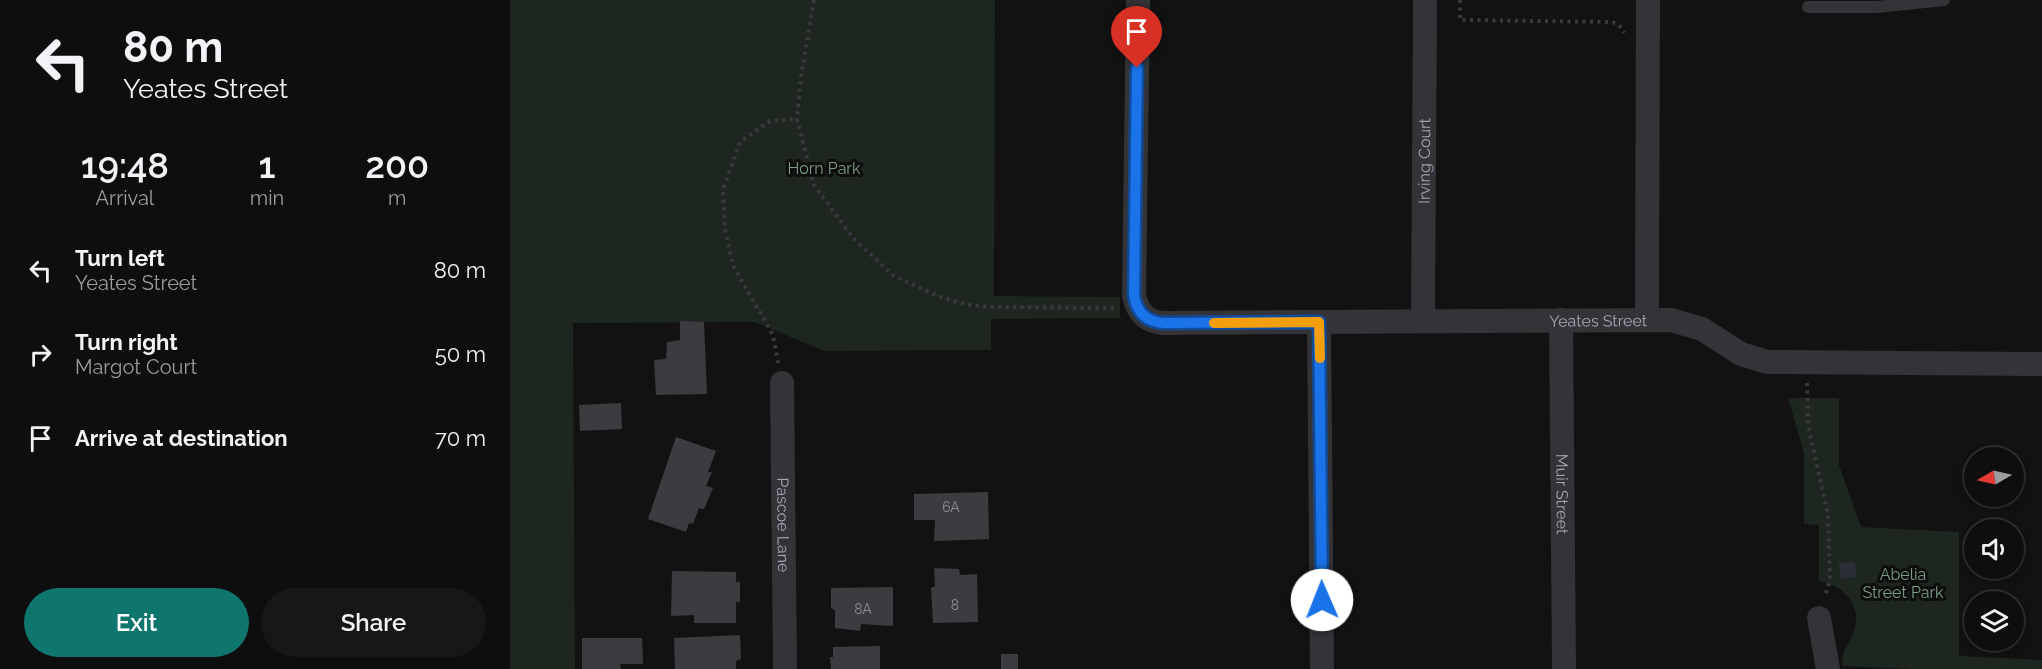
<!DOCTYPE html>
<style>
body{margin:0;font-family:Raleway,sans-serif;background:#171717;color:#f1f3f6;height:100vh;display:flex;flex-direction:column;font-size:22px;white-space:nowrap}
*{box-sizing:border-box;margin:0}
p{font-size:20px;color:#9b9c9e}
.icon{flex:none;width:33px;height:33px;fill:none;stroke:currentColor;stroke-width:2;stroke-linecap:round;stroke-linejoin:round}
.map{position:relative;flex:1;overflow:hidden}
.drawer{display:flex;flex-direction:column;background:#0e0e0e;width:510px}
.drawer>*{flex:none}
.hud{background:#0e0e0e;color:#f1f3f6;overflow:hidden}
.needle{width:39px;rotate:261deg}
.fabs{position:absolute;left:1454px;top:447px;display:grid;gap:12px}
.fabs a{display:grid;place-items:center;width:60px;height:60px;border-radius:50%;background:#0e0e0e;box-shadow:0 3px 9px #0003,0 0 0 2px #2e2e2e;font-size:30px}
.pin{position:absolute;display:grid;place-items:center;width:51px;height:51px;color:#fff;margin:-62px -26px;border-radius:50% 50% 50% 0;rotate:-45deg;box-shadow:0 0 6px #0007}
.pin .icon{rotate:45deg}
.me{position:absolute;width:66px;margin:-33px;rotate:359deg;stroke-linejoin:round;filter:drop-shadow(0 0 4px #0008)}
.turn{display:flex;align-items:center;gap:21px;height:126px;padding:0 24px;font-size:27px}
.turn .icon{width:78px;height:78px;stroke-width:2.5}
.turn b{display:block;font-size:42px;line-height:51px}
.eta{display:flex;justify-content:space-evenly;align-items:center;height:102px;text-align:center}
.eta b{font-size:36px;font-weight:600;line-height:42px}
.primary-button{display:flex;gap:12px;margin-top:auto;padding:12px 24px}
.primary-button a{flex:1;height:69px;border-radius:36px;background:#0f766e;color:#fff;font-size:24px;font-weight:600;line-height:69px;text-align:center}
.primary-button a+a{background:#171717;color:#f1f3f6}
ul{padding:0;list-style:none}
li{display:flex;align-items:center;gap:18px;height:84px;padding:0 24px}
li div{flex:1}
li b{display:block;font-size:22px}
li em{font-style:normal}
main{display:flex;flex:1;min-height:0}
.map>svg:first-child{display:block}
.green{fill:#1e2620}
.water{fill:#292e37}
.building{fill:#3c3c40}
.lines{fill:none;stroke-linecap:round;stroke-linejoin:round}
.path{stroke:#393a3f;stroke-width:4;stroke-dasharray:3 4.5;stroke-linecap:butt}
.service{stroke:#333338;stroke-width:12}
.minor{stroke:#333338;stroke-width:24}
.route-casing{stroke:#114b97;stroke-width:15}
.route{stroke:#1a73e8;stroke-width:10}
.slow{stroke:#f59e0b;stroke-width:10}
.labels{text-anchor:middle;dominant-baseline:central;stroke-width:6;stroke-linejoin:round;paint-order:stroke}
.number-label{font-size:14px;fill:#898c97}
.street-label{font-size:16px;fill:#a3a6b4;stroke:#0d0d0e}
.park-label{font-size:16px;fill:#7b9f82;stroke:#0d0d0e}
</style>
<main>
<section class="drawer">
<div class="hud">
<div class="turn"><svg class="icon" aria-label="left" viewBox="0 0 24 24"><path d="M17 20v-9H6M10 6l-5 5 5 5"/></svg><div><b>80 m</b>Yeates Street</div></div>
</div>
<div class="eta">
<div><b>19:48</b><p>Arrival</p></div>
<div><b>1</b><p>min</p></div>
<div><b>200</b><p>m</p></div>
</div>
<ul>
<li><svg class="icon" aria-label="left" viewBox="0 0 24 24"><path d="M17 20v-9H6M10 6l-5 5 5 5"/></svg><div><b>Turn left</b><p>Yeates Street</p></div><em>80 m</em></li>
<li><svg class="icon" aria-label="right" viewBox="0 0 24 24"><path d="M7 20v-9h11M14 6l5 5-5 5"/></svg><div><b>Turn right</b><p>Margot Court</p></div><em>50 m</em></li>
<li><svg class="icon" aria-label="arrive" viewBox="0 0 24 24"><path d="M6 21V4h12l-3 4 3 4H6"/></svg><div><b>Arrive at destination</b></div><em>70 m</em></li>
</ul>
<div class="primary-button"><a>Exit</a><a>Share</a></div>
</section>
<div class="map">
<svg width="1532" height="669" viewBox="0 0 1532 669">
<rect width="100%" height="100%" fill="#121213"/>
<path class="green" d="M 0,0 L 485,0 L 484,296 L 610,297 L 610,318 L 481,319 L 481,350 L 314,351 L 245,322 L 63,323 L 65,669 L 0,669 Z
M 1278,398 L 1329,398 L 1329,465 L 1351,527 L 1449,532 L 1449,656 L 1532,660 L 1532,669 L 1400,669 L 1332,666 C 1333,646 1337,648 1344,631 C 1353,605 1333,585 1309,581 L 1309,525 L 1294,524 L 1294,453 Z"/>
<path class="water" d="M 1345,562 L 1346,577 L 1330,579 L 1329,563 Z"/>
<path class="building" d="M 170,321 L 194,322 L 197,394 L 146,395 L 144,360 L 156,359 L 157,342 L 170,340 Z
M 111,403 L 112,429 L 70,431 L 69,405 Z
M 166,437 L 206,451 L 198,472 L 202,472 L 196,486 L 203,488 L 194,509 L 189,508 L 183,524 L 179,523 L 176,532 L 138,519 Z
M 478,492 L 479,539 L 424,541 L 425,520 L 404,520 L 404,494 Z
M 424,568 L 449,569 L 450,575 L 467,574 L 468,622 L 423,623 L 421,588 L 425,586 Z
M 162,571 L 226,572 L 226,582 L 230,582 L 230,602 L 226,602 L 226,623 L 184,623 L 184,615 L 161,616 Z
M 383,587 L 383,626 L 351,624 L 350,631 L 325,628 L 325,610 L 321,608 L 321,588 Z
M 230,635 L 231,659 L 226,661 L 226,669 L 165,669 L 164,638 Z
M 72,638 L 132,638 L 133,664 L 110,664 L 111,669 L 72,669 Z
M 370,646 L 370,669 L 321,669 L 320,657 L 323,657 L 323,647 Z
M 491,654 L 508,654 L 508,669 L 491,669 Z"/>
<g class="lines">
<path class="path" d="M 304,0 L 291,76 L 287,119 L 304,185 L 343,238 L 384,276 L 433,298 L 458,305 L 483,307 L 604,308
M 950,0 L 950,20 L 1102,22 L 1109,25 L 1114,33
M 268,363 L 263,335 L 223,266 L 215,229 L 213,190 L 230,142 L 260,121 L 287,119
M 1297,383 L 1298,425 L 1318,515 L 1320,579 L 1315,597"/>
<path class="service" d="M 1298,7 L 1367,7 L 1434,0"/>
<g class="minor">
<path id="s1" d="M 628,0 L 624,296 C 628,313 637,322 654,323 L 1161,320 L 1192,329 L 1231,354 L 1257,362 L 1532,364"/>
<path id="s2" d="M 1051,320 L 1054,669"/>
<path d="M 1137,320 L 1138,0"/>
<path id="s3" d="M 913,321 L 915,0"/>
<path d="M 809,322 L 812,669"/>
<path id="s4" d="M 272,383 L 275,669"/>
<path d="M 1309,618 L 1318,669"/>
</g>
</g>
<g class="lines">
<defs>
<path id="route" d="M 627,68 L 624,296 C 627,313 637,322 654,323 L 809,322 L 812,600"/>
</defs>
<use href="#route" class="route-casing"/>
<use href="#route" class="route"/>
<path class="slow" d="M 704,323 L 809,322 L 810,358"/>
</g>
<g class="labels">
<g class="number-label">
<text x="441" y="507">6A</text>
<text x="445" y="605">8</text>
<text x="353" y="609">8A</text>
</g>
<g class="street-label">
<text stroke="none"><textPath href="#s3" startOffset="160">Irving Court</textPath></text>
<text stroke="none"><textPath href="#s1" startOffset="774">Yeates Street</textPath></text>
<text stroke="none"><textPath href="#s2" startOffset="174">Muir Street</textPath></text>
<text stroke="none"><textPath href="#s4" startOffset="142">Pascoe Lane</textPath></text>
</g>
<g class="park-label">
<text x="314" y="168">Horn Park</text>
<text x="1393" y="574">Abelia<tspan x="1393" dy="18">Street Park</tspan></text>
</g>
</g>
</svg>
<div class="fabs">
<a><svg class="needle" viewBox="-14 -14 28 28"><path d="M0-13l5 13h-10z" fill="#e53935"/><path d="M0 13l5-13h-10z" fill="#9b9c9e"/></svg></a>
<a><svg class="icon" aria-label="sound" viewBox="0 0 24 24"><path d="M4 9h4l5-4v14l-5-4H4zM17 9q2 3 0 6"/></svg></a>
<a><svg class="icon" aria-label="layers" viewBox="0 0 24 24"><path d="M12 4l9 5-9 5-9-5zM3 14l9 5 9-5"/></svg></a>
</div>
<div class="pin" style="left:627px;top:68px;background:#d93025"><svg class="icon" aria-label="arrive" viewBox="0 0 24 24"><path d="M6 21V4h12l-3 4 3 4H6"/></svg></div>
<svg class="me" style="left:812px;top:600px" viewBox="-20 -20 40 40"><circle r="19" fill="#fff"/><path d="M0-13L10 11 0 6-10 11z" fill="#1a73e8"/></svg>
</div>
</main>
